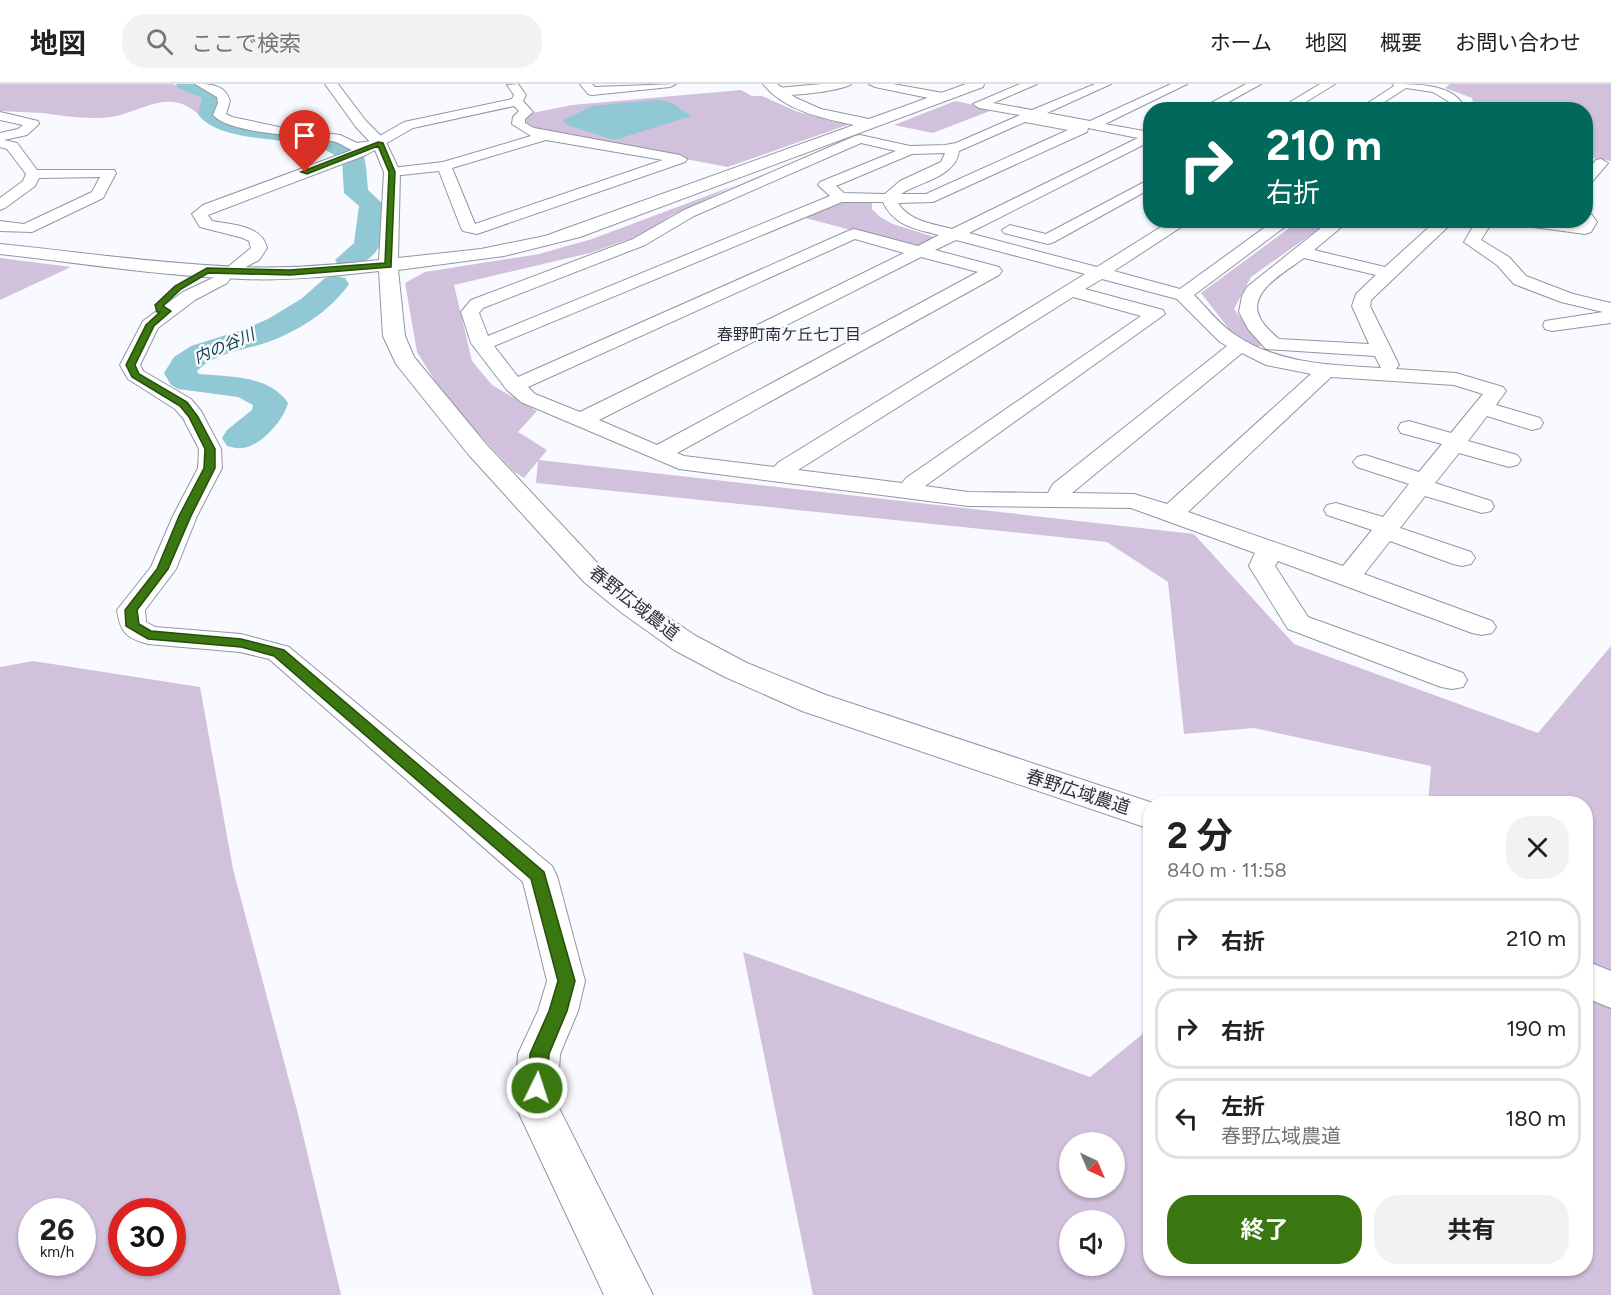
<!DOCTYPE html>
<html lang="ja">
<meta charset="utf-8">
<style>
body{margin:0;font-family:Figtree,"Noto Sans JP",sans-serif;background:#f2f2f2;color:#222;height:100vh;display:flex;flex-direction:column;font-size:22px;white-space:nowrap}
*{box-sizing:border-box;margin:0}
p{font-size:20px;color:#767676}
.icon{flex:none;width:33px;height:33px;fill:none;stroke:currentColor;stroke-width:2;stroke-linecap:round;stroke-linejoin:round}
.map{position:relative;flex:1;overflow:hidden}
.panel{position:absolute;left:1143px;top:712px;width:450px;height:480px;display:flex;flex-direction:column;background:#fff;border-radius:24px;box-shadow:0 2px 4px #0004}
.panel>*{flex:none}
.hud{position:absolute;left:1143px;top:18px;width:450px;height:126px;border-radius:24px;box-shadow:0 2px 4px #0004;background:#00695c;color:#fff;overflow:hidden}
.needle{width:39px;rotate:136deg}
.fabs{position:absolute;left:1059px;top:1048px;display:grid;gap:12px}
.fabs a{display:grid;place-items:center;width:66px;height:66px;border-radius:50%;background:#fff;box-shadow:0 2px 4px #0004;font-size:30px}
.speed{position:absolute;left:18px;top:1114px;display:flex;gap:12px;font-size:30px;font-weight:700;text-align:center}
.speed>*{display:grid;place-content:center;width:78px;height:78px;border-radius:50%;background:#fff;box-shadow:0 2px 4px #0004;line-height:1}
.speed small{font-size:15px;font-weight:400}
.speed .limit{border:9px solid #d22;background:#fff;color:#111}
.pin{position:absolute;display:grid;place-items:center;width:51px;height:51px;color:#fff;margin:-62px -26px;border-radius:50% 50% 50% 0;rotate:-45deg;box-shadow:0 0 6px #0007}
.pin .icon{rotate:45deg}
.me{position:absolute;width:66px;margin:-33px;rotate:4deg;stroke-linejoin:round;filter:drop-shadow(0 0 4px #0008)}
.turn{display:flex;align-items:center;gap:21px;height:126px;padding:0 24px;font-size:27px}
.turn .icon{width:78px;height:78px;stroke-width:2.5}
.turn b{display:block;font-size:42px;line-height:51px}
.round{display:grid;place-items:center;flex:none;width:63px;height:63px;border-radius:24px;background:#f2f2f2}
.summary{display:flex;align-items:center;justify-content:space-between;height:102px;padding:0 24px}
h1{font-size:36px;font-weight:700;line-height:45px}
.button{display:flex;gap:12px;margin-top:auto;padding:12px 24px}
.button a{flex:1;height:69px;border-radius:24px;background:#3a7710;color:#fff;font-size:24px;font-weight:700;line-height:69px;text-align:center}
.button a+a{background:#f2f2f2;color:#222}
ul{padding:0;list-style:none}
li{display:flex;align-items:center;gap:18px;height:81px;margin:0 12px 9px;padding:0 12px;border:3px solid #e0e0e0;border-radius:24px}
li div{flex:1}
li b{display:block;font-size:22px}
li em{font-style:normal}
header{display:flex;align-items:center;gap:36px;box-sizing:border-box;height:84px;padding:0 30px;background:#fff;border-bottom:2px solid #e0e0e0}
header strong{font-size:28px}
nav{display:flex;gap:33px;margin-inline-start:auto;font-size:21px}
.search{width:420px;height:54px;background:#f2f2f2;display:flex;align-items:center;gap:15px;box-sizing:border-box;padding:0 21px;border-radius:24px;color:#767676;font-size:22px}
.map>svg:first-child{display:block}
.green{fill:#d1c1dc;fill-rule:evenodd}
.water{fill:#90c8d4}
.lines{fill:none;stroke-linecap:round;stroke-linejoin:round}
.river{fill:#90c8d4;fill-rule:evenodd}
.minor-casing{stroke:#9197a1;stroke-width:2}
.tertiary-casing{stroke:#9197a1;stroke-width:2}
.minor{fill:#fff;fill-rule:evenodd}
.tertiary{fill:#fff;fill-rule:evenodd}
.route{fill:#3a7710;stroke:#264d0a;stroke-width:1.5}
.labels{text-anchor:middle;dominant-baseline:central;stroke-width:5;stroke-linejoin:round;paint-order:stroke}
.far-neighbourhood-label{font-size:16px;fill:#2c313a;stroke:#f8faff}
.far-water-label{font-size:16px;font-style:italic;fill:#093f47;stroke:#f8faff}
.street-label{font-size:18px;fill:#2f3135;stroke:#f8faff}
</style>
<header>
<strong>地図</strong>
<div class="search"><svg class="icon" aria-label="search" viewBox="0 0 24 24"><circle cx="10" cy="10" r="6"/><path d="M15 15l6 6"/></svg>ここで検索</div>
<nav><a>ホーム</a><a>地図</a><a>概要</a><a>お問い合わせ</a></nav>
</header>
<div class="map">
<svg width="1611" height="1211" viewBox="0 0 1611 1211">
<rect width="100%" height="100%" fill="#f8faff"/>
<path class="green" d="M 0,0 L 173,0 L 209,17 L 221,30 L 241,40 C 205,52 206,27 179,19 C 156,13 133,30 111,33 C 88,36 65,32 42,29 C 28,28 14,28 0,27 Z
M 1450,0 L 1611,0 L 1611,77 L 1586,73 L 1586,26 L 1475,25 L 1472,14 L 1445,4 Z
M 741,6 L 752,12 L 762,12 L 798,28 L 850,40 L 728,83 L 535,47 L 522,38 L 527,30 L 572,21 Z
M 955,17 L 995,25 L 933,49 L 894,41 Z
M 736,101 L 672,131 L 643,150 L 590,169 L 454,201 L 472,277 L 492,301 L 537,327 L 518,348 L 547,366 L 539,376 L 1194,450 L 1294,560 L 1538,649 L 1611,562 L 1611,1211 L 813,1211 L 743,868 L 1090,993 L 1150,944 L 1150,1185 L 1586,1185 L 1586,720 L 1428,720 L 1431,682 L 1254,644 L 1184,650 L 1168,498 L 1107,458 L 536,399 L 538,377 L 524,394 L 513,387 L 445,313 L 417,268 L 405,199 L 425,188 L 539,170 L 592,155 ZM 1070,1059 L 1114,1059 L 1114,1104 L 1070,1104 ZM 1070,1137 L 1114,1137 L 1114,1182 L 1070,1182 Z
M 842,115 L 872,116 L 872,125 L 880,133 L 893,140 L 934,153 L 935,156 L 921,162 L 911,162 L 798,132 Z
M 1299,137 L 1330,137 L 1251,193 L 1234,225 L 1253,250 L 1265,261 L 1256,263 L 1233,250 L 1201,209 Z
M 0,174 L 71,183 L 0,216 Z
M 33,577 L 200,603 L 233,785 L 298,1030 L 341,1211 L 0,1211 L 0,583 ZM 32,1128 L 82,1128 L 82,1179 L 32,1179 ZM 122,1128 L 172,1128 L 172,1179 L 122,1179 Z"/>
<path class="water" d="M 656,16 C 677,17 676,24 692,32 L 614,56 L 568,41 L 562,37 L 592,22 Z"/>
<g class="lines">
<path class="river" d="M 176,0 L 201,0 L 218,7 L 223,17 L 219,28 C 227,32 235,36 245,39 C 268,45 355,47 364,73 C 367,83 367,96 368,106 L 383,120 C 383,131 385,143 382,154 C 378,173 358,186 339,182 L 335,176 L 354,159 L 359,122 L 344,109 L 342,76 C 333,70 324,64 313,62 C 283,53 217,58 198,30 L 202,14 L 178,4 Z
M 335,192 L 345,194 L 349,200 C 330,228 294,250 262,260 C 240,267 216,269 198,286 L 197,288 L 199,290 C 230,293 269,291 288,319 C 284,336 260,363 242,364 C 237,365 232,363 227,362 L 222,354 L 227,346 L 252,326 L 253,321 L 238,313 L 178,305 L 171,301 L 164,289 L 174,273 L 191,262 L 242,246 L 268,235 L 301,215 L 325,194 Z"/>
<defs>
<path id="minor" d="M 195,0 C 210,0 225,0 230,17 L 226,30 L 232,33 L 279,43 L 340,51 L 357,59 L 371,57 L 404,38 L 512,15 L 514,11 L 507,1 L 518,0 L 526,11 L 523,17 L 533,28 L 525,35 L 525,39 L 534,44 L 680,71 L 687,75 L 685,78 L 477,150 L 463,147 L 461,144 L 439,87 L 392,92 L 385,88 L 392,84 L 443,78 L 531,52 L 512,40 L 513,33 L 519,27 L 514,22 L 413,44 L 366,71 L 208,131 L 212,137 C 232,141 262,141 267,164 L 259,176 L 238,187 L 232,186 L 229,182 L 251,164 L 249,157 L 243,154 L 200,143 L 192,130 L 203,121 L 352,66 C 347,64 341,60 336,58 C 308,51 231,51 213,31 L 218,19 L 217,13 ZM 546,56 L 663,76 L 475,140 L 452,84 Z
M 580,0 L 592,0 L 595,3 L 676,0 L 670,3 L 592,11 L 588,10 Z
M 822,0 L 851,0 C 842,7 780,15 771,8 L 777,4 Z
M 869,0 L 893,0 L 943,9 L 949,13 L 943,17 L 875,3 Z
M 1020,0 L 1037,0 L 993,19 L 1032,26 L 1095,0 L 1111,0 L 1047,29 L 1090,37 L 1171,0 L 1187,0 L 1105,40 L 1150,48 L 1150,63 L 1143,61 L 969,149 L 1097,183 L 1172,136 L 1192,136 L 1114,187 L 1180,205 L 1275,136 L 1294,136 L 1194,211 C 1207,224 1219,240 1234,250 C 1277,280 1331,281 1381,284 L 1375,272 L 1266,265 L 1248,245 L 1239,228 L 1242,212 L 1247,203 L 1331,136 L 1350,136 L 1314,166 L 1385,183 L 1437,136 L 1455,136 L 1371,216 L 1370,222 L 1399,281 L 1396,285 L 1456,289 L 1503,303 L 1506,307 L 1496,321 L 1540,334 L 1543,339 L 1540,344 L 1532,346 L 1487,332 L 1468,357 L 1517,371 L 1521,376 L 1517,381 L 1509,383 L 1459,369 L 1435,399 L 1491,417 L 1494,422 L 1491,427 L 1482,429 L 1425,412 L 1400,444 L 1471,468 L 1475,474 L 1471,480 L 1462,482 L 1453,480 L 1390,457 L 1364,490 L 1492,537 L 1496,543 L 1492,549 L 1482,551 L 1472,549 L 1278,477 L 1275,482 L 1308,533 L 1463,589 L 1467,596 L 1463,603 L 1452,605 L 1441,603 L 1288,545 L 1249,482 L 1255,469 L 1131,424 L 968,422 L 679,385 L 521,318 L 507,306 L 471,259 L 461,228 L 471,216 L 633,155 L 684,126 L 855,52 L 860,51 L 910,62 L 945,61 L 956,59 L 1020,31 L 979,24 L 973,20 ZM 1025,38 L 1068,46 L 926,110 L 901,110 C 919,98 956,93 959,67 ZM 1088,44 L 1138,54 L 952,145 C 933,140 909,137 898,119 L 933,118 L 1087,48 ZM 861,59 L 896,67 L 820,98 L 818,101 L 830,112 L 488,252 L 479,229 L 483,224 L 645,161 L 694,132 ZM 945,69 L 941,78 L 900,97 L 885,110 L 844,109 L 836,102 L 912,70 ZM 842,118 L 883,118 C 894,142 916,145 939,151 L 918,162 L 854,145 L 848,147 L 518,293 L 494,262 ZM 855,155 L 904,169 L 580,328 L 535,310 L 528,303 ZM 956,156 L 1085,190 L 779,378 L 774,383 L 684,372 L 677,369 L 999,191 L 1002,187 L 999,183 L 935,166 ZM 921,173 L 978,188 L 657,361 L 599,336 ZM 1304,174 L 1376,191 L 1356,210 L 1352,222 L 1369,260 L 1279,255 C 1272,249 1264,242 1260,234 C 1246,208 1287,187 1304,174 ZM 1102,195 L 1177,215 L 1220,258 L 1227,262 L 1053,400 L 1048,409 L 968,408 L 925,402 L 1165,230 L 1163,226 L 1085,205 ZM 1073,213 L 1141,232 L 906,394 L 902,399 L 798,386 ZM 1242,269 L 1266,281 L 1311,290 L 1167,420 L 1134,410 L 1072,409 ZM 1331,293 L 1454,301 L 1483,310 L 1451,349 L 1409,337 L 1401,339 L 1398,344 L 1401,349 L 1442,360 L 1419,388 L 1365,371 L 1357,373 L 1353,378 L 1357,383 L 1409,400 L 1383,433 L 1336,419 L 1327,421 L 1324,426 L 1327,431 L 1372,446 L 1343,482 L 1188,428 Z
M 1246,0 L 1261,0 L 1214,26 L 1198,26 Z
M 1320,0 L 1335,0 L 1293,26 L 1277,26 Z
M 1393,0 C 1417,0 1458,0 1465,26 L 1453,26 L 1451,19 L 1433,8 L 1406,4 L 1372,26 L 1357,26 L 1394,2 Z
M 0,28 L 38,37 L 39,40 L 27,51 L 4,56 L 17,59 L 37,86 L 114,86 L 116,89 L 103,114 L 32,148 L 0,147 L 0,137 L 24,140 L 92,108 L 100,93 L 39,94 L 35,102 L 5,124 L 0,126 L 0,114 L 23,97 L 26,90 L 7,65 L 0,63 L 0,49 L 18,45 L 23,41 L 0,36 Z
M 1601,75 L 1608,79 L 1591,99 L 1586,100 L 1586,88 L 1596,76 Z
M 1150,95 L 1150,105 L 1054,158 L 1048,160 L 1004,149 L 1002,146 L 1010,141 L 1046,150 Z
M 1586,129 L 1592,131 L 1597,138 L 1591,148 L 1585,150 L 1504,139 L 1489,143 L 1481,156 L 1509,173 L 1526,192 L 1573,210 L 1611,219 L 1611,239 L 1552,247 L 1545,245 L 1543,241 L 1545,237 L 1603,228 L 1561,218 L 1514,200 L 1497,181 L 1464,158 L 1477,136 L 1553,136 L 1580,140 L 1580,136 L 1586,136 Z
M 221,190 L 227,191 L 230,195 L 227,199 L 195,216 L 158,244 L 140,281 L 143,287 L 191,315 L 201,327 L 221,365 L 222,384 L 197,432 L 176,485 L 145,526 L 146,538 L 155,543 L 241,550 L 289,563 L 552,782 L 557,792 L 585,897 L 578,927 L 560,970 L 557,1020 L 653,1211 L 604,1211 L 515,1021 L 518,970 L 538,927 L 547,897 L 523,798 L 269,575 L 240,568 L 148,560 C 126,554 120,548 117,526 L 151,483 L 173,432 L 198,384 L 199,365 L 183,334 L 175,325 L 128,295 L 120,281 L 143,237 L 183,208 Z"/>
<path id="tertiary" d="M 325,0 L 338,0 L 366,37 L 385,56 L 400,88 L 398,174 L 481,165 L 545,152 L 854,41 C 822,34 785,27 763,0 L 777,0 L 796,14 L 821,25 L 869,35 L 966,0 L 984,0 L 983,3 L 580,153 L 504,172 L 398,186 L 405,252 L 414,273 L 486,360 L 604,486 L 644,517 L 696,552 L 747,579 L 826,611 L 1156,720 L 1150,720 L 1150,745 L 802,627 L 725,593 L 674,566 L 622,529 L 584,498 L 468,370 L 396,280 L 383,252 L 379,187 C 334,192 288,197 242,195 C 161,192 80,179 0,170 L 0,160 C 80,168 161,180 242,183 C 288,185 333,181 379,176 L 384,88 L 373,61 L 356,43 Z
M 1586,877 L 1611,887 L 1611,924 L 1586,914 Z"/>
</defs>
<use href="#minor" class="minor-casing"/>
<use href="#tertiary" class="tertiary-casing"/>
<use href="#minor" class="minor"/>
<use href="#tertiary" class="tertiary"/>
</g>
<path class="route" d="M 378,58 L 383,59 L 395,88 L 391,183 L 290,191 L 208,189 L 181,205 L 163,222 L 171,227 L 154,242 L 135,281 L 139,290 L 187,318 L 198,333 L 215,365 L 215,384 L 191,432 L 168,485 L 137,526 L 139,540 L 151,547 L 241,555 L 284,566 L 544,788 L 575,897 L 567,927 L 549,970 L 547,1004 L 544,1010 L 537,1013 L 530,1010 L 528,1004 L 530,970 L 549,927 L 558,897 L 531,795 L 274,572 L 241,563 L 148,555 L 126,542 L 125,526 L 157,485 L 179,432 L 204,384 L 205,365 L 189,333 L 180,322 L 132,293 L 126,281 L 146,241 L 160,228 L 157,228 L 155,221 L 175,202 L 207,184 L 290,186 L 385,179 L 389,88 L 378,62 L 307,90 L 301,88 Z"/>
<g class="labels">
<g class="far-neighbourhood-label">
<text x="789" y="250">春野町南ケ丘七丁目</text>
</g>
<g class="far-water-label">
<text transform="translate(224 262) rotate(-23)">内の谷川</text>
</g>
<g class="street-label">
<text transform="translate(634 519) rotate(38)">春野広域農道</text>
<text transform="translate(1078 708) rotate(18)">春野広域農道</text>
</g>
</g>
</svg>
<div class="fabs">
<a><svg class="needle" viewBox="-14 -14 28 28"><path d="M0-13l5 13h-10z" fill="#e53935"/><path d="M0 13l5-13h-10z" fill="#767676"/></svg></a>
<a><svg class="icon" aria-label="sound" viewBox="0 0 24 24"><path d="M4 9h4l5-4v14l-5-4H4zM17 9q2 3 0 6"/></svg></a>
</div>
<div class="speed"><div>26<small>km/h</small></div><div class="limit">30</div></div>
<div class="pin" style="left:305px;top:88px;background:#d93025"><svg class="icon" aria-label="arrive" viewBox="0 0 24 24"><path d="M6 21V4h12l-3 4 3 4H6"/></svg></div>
<svg class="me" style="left:537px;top:1004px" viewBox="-20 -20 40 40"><circle r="17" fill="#3a7710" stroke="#fff" stroke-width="3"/><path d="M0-11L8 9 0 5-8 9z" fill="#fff"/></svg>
<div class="hud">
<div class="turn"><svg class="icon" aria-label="right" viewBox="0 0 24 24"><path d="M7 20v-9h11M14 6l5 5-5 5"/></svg><div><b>210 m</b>右折</div></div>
</div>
<section class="panel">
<div class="summary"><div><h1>2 分</h1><p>840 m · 11:58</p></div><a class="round"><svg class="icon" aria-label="close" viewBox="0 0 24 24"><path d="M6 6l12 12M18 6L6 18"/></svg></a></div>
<ul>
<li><svg class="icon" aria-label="right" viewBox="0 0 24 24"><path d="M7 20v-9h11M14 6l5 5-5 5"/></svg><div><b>右折</b></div><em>210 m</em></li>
<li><svg class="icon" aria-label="right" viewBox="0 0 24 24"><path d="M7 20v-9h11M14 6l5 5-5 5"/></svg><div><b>右折</b></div><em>190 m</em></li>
<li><svg class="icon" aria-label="left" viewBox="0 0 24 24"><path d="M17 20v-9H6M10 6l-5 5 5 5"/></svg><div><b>左折</b><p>春野広域農道</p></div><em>180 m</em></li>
</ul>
<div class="button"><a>終了</a><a>共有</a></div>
</section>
</div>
